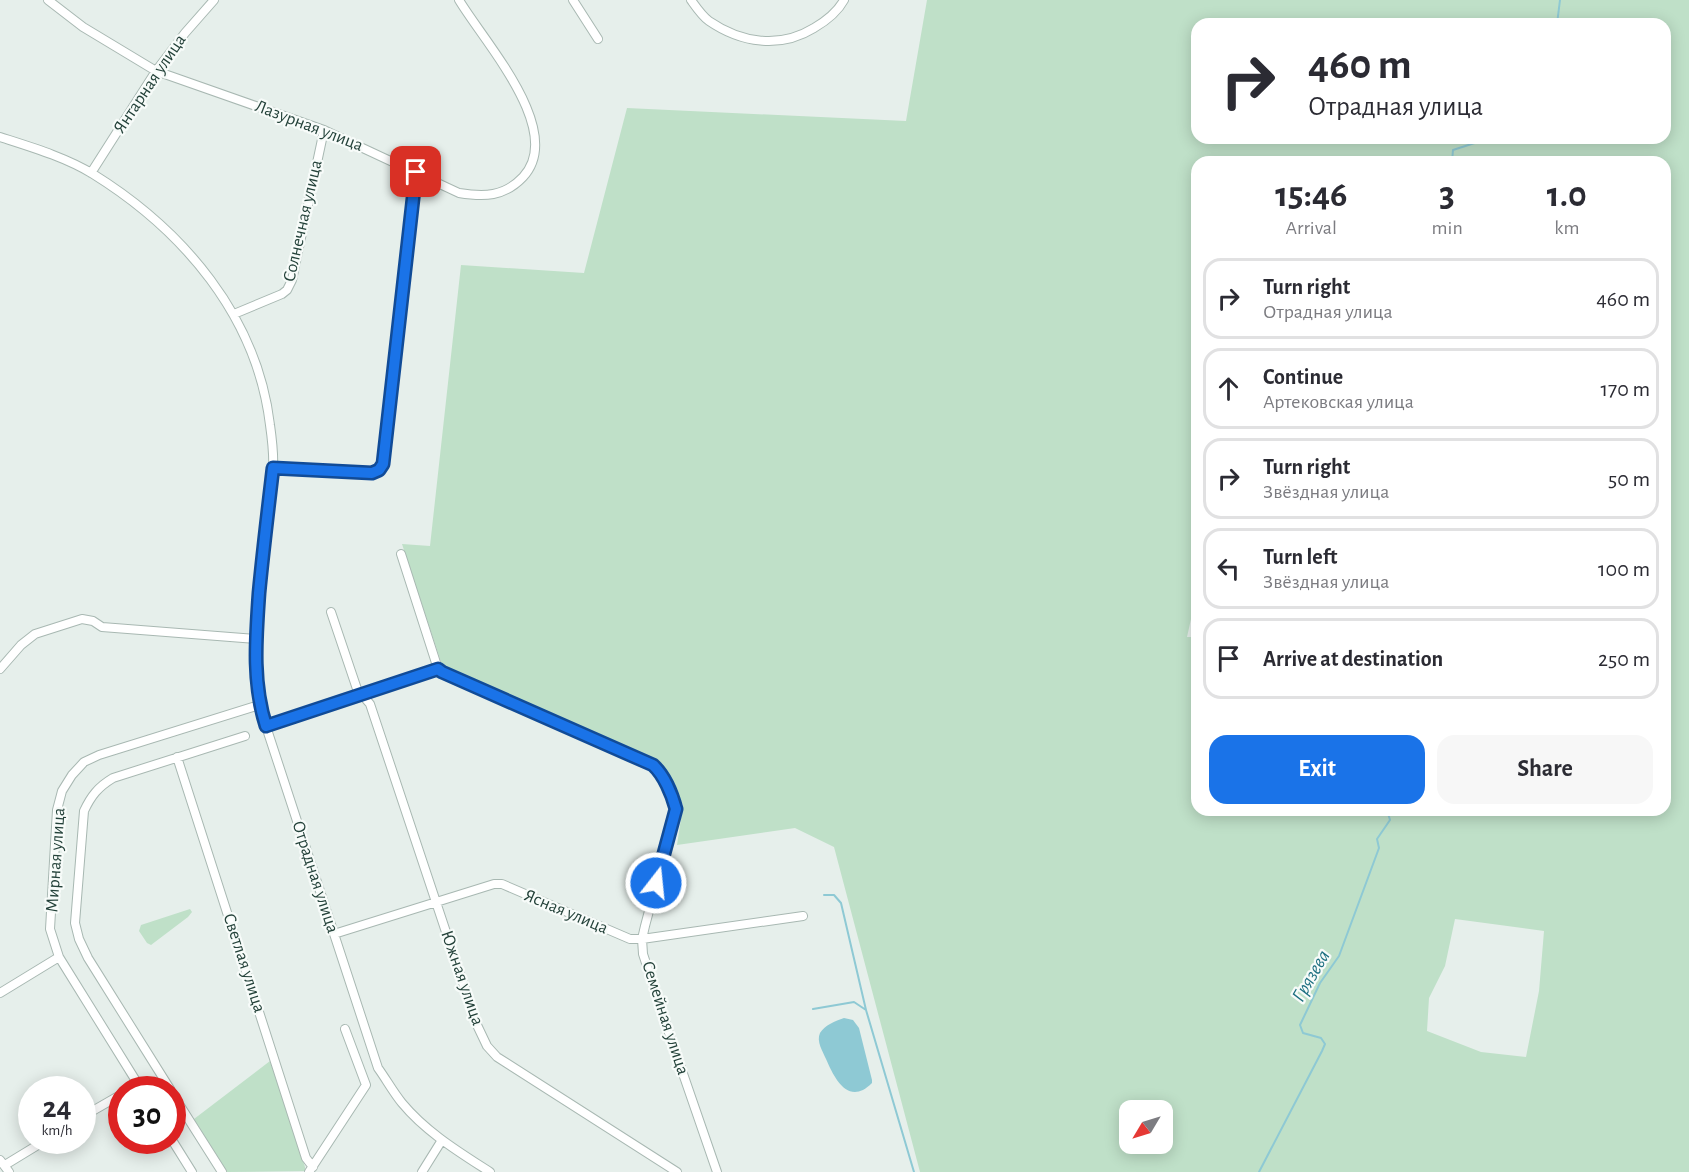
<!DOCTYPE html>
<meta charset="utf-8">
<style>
body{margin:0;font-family:"Alegreya Sans",sans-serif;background:#f7f7f7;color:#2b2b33;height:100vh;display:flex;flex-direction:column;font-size:22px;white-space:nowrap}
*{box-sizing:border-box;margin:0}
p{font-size:20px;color:#7c7c81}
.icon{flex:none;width:33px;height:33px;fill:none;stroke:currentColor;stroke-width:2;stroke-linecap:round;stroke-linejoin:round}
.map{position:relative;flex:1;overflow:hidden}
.details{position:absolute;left:1191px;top:156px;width:480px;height:660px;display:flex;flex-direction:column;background:#fff;border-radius:18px;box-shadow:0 3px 15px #0003}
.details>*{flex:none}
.top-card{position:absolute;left:1191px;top:18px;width:480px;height:126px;border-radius:18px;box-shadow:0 3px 15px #0003;background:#fff;color:#2b2b33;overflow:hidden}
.needle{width:39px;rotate:232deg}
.fabs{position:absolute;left:1119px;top:1100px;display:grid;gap:12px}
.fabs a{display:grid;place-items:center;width:54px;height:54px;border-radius:12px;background:#fff;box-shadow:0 3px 15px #0003;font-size:30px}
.speed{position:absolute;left:18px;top:1076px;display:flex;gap:12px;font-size:30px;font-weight:700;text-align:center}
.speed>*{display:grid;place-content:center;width:78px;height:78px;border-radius:50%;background:#fff;box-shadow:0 3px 15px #0003;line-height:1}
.speed small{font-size:15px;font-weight:400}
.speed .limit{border:9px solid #d22;background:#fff;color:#111}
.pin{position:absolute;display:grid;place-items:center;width:51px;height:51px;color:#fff;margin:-26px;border-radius:12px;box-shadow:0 3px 9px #0006}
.me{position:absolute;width:66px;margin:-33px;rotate:16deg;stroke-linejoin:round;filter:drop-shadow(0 0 4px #0008)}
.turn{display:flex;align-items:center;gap:21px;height:126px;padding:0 18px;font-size:27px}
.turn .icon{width:78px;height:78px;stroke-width:2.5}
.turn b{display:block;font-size:42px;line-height:51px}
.eta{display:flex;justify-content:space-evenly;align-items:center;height:102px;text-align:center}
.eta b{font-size:36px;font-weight:600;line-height:42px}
.cta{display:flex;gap:12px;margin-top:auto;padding:12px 18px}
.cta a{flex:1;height:69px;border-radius:18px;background:#1a73e8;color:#fff;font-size:24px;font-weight:600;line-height:69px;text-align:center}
.cta a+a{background:#f7f7f7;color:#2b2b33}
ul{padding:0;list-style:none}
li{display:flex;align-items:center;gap:18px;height:81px;margin:0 12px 9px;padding:0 6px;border:3px solid #e1e1e2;border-radius:18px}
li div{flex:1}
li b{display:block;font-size:22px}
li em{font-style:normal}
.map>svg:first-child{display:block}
.green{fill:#bfe0c8;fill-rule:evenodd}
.water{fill:#8ec9d4}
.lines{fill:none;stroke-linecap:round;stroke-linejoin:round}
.stream{stroke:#8ec9d4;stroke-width:2}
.minor-casing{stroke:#a8b8b2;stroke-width:10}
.minor{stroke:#fff;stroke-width:8}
.route-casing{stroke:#114b97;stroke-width:15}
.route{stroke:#1a73e8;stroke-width:10}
.labels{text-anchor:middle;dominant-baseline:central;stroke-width:4.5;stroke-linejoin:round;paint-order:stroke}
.street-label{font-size:18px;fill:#24423a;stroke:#f7fbf9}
.water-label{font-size:20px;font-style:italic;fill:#1c6f80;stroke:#f7fbf9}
</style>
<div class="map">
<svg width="1689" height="1172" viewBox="0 0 1689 1172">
<rect width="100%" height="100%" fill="#e6efeb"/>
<path class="green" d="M 927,0 L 1689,0 L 1689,1172 L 920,1172 L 834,847 L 795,828 L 677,845 L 683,805 L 660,762 L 449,672 L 442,665 L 402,544 L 430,546 L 461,265 L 584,273 L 627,108 L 906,121 ZM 1197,24 L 1665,24 L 1665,138 L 1197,138 ZM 1197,162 L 1665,162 L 1665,810 L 1197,810 L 1197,637 L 1187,637 L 1193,610 L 1197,609 ZM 1455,919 L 1544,931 L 1539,991 L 1526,1057 L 1481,1052 L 1427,1031 L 1429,998 L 1445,966 ZM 1130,1110 L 1162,1110 L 1162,1143 L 1130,1143 Z
M 190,909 L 192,912 L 188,917 L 151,945 L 147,943 L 139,931 L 141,925 Z
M 270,1061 L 305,1167 L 305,1171 L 227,1172 L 194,1119 Z"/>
<path class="water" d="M 844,1018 L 853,1020 L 859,1028 L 872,1080 L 872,1083 C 849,1106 835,1080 826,1059 C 823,1052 816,1041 820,1033 C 825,1025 835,1021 844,1018 Z"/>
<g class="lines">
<path class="stream" d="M 1557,24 L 1560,0
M 1452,162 L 1453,150 L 1490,138
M 824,895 L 834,895 L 841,903 L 866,1010 L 914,1172
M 813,1009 L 854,1002 L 866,1010
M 1259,1172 L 1322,1051 L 1325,1044 L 1321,1038 L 1303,1033 L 1300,1025 L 1320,983 L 1339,956 L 1379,848 L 1377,839 L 1390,820 L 1387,810"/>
<defs>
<path id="minor" d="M 48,0 L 83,27 L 156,71 L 324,130 L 459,193 C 484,197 504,197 523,177 C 566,131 484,42 459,0
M 573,0 L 598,39
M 691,0 C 696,7 702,16 709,21 C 741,43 780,49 814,28 C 826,21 837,13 844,0
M 0,137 C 31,147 65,157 93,174 C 183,230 257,316 270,425 C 272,439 274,455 273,470 C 272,490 267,509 265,529 C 258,587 253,647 259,705 L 378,1068 C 386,1079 393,1092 402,1103 C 426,1132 459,1152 490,1172
M 91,173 L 156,71 L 185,33 L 214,0
M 234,314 L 282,294 L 287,290 L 292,280 L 324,130
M 273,468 L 372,473 L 379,470 L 383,464 L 416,172
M 401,554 L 438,669
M 331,612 L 357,689 L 370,704 L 477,1025 L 487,1046 L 497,1057 L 677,1172
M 0,669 L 21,645 L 35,634 L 82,619 L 93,621 L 102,627 L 256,639
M 266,726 L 438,669 L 653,765 C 664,775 672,794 676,809 L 645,926 L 642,939 L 643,954 L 670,1036 L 717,1172
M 177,757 L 306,1158 L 313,1167
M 334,934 L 494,884 L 502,884 L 630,939 L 642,939 L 803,916
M 0,993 L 59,957
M 141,1089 L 59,957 L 50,929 L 57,810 L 62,791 L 72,775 L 84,762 L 99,755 L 259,705
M 170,1089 L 88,958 L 79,939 L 75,923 L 84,811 C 91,796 98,787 113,778 L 245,736
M 172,1093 L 222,1172
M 82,1117 L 122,1094
M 172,1140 L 192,1172
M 0,1160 L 9,1172
M 5,1165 L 46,1140
M 309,1172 L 366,1085 L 345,1029
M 422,1172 L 442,1140"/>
</defs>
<use href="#minor" class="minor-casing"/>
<use href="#minor" class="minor"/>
</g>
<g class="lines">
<defs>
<path id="route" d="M 416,172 L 383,464 L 379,470 L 372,473 L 273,468 C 268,510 263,551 259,593 C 256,638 252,682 266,726 L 438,669 L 442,672 L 653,765 C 664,775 672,794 676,809 L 656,883"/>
</defs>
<use href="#route" class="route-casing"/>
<use href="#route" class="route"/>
</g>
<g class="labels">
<g class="street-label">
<text transform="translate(150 84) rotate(-56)">Янтарная улица</text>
<text transform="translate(309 126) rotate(21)">Лазурная улица</text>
<text transform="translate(303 221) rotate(-77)">Солнечная улица</text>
<text transform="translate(56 860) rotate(-86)">Мирная улица</text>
<text transform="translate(315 877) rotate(72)">Отрадная улица</text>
<text transform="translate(566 912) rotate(23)">Ясная улица</text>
<text transform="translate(244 963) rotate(72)">Светлая улица</text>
<text transform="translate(462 978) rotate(71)">Южная улица</text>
<text transform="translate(665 1018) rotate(72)">Семейная улица</text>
</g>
<g class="water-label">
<text transform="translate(1311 976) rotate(-60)">Грязева</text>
</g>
</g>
</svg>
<div class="fabs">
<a><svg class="needle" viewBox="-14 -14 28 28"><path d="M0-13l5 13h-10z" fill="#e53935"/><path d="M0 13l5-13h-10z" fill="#7c7c81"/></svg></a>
</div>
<div class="speed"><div>24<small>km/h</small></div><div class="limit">30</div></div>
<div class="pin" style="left:416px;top:172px;background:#d93025"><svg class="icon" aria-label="arrive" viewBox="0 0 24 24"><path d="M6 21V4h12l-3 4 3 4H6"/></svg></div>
<svg class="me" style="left:656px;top:883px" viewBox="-20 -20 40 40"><circle r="17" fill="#1a73e8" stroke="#fff" stroke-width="3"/><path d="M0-11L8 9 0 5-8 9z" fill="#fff"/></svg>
<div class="top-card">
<div class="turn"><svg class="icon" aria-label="right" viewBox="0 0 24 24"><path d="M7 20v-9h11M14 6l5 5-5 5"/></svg><div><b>460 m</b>Отрадная улица</div></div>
</div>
<section class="details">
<div class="eta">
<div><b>15:46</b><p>Arrival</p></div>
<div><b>3</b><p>min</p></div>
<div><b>1.0</b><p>km</p></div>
</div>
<ul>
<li><svg class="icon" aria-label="right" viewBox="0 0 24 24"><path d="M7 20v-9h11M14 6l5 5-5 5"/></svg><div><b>Turn right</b><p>Отрадная улица</p></div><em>460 m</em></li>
<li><svg class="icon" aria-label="ahead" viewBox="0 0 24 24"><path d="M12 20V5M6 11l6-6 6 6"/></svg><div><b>Continue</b><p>Артековская улица</p></div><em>170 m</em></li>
<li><svg class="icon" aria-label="right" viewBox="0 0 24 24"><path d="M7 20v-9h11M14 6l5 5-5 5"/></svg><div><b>Turn right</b><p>Звёздная улица</p></div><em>50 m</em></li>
<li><svg class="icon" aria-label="left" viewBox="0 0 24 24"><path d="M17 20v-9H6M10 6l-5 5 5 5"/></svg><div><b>Turn left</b><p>Звёздная улица</p></div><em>100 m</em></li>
<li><svg class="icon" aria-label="arrive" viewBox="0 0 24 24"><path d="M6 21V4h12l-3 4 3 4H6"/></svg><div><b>Arrive at destination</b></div><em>250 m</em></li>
</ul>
<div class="cta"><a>Exit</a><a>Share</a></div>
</section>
</div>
